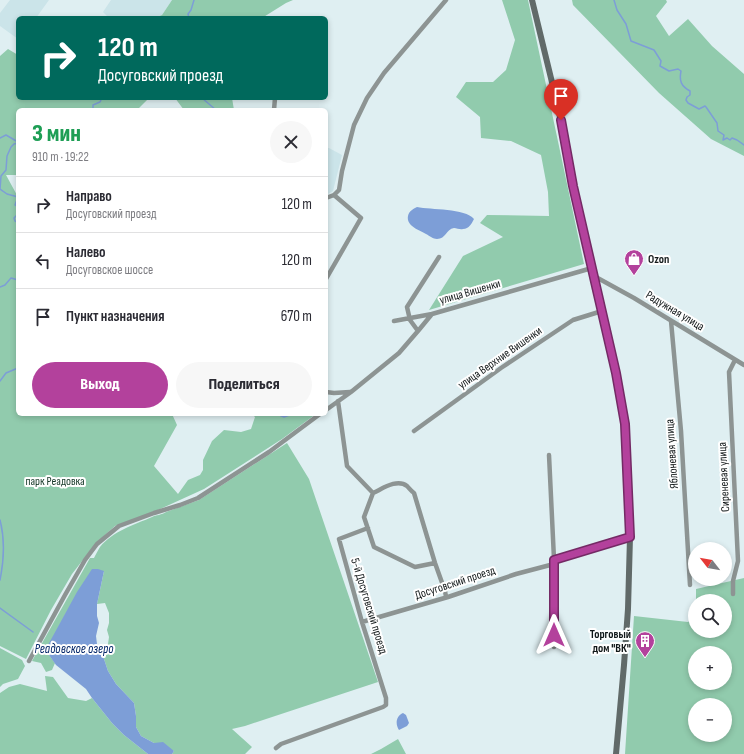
<!DOCTYPE html>
<html lang="ru">
<meta charset="utf-8">
<style>
body{margin:0;font-family:"Sofia Sans Condensed",sans-serif;background:#f7f7f7;color:#2b2b33;height:100vh;display:flex;flex-direction:column;font-size:15px;white-space:nowrap}
*{box-sizing:border-box;margin:0}
p{font-size:13px;color:#7c7c81}
.icon{flex:none;width:22px;height:22px;fill:none;stroke:currentColor;stroke-width:2;stroke-linecap:round;stroke-linejoin:round}
.map{position:relative;flex:1;overflow:hidden}
.panel{position:absolute;left:16px;top:108px;width:312px;height:308px;display:flex;flex-direction:column;background:#fff;border-radius:6px;box-shadow:0 2px 6px #0003}
.panel>*{flex:none}
.guide{position:absolute;left:16px;top:16px;width:312px;height:84px;border-radius:6px;box-shadow:0 2px 6px #0003;background:#00695c;color:#fff;overflow:hidden}
.needle{width:26px;rotate:301deg}
.fabs{position:absolute;left:688px;top:542px;display:grid;gap:8px}
.fabs a{display:grid;place-items:center;width:44px;height:44px;border-radius:50%;background:#fff;box-shadow:0 2px 6px #0003;font-size:20px}
.pin{position:absolute;display:grid;place-items:center;width:34px;height:34px;color:#fff;margin:-41px -17px;border-radius:50% 50% 50% 0;rotate:-45deg;box-shadow:0 0 4px #0007}
.pin .icon{rotate:45deg}
.me{position:absolute;width:44px;margin:-22px;rotate:0deg;stroke-linejoin:round;filter:drop-shadow(0 0 3px #0008)}
.turn{display:flex;align-items:center;gap:14px;height:84px;padding:0 16px;font-size:18px}
.turn .icon{width:52px;height:52px;stroke-width:2.5}
.turn b{display:block;font-size:28px;line-height:34px}
.round{display:grid;place-items:center;flex:none;width:42px;height:42px;border-radius:21px;background:#f7f7f7}
.head{display:flex;align-items:center;justify-content:space-between;height:68px;padding:0 16px}
h1{font-size:24px;font-weight:800;line-height:30px;color:#1e9e55}
.primary-button{display:flex;gap:8px;margin-top:auto;padding:8px 16px}
.primary-button a{flex:1;height:46px;border-radius:24px;background:#b3419c;color:#fff;font-size:16px;font-weight:800;line-height:46px;text-align:center}
.primary-button a+a{background:#f7f7f7;color:#2b2b33}
ul{padding:0;list-style:none}
li{display:flex;align-items:center;gap:12px;height:56px;padding:0 16px;border-top:1px solid #e1e1e2}
li div{flex:1}
li b{display:block;font-size:15px}
li em{font-style:normal}
.map>svg:first-child{display:block}
.built{fill:#cbe4e9}
.green{fill:#91cbad;fill-rule:evenodd}
.water{fill:#7d9ed7}
.lines{fill:none;stroke-linecap:round;stroke-linejoin:round}
.stream{stroke:#7d9ed7;stroke-width:1.5}
.minor{stroke:#8d9493;stroke-width:4.5}
.secondary{stroke:#616a69;stroke-width:6}
.route-casing{stroke:#742a65;stroke-width:10}
.route{stroke:#b3419c;stroke-width:7}
.labels{text-anchor:middle;dominant-baseline:central;stroke-width:4;stroke-linejoin:round;paint-order:stroke}
.poi-label{font-size:12px;font-weight:bold;fill:#121819;stroke:#fff;text-anchor:start}
.street-label{font-size:12px;fill:#121819;stroke:#fff}
.park-label{font-size:12px;fill:#143626;stroke:#fff}
.water-label{font-size:13px;font-style:italic;fill:#032668;stroke:#fff}
</style>
<div class="map">
<svg width="744" height="754" viewBox="0 0 744 754">
<rect width="100%" height="100%" fill="#dfeff2"/>
<path class="built" d="M 10,0 L 49,0 L 36,18 L 18,18 L 18,39 L 0,26 L 0,13 Z
M 111,0 L 172,0 L 162,15 L 155,18 L 109,18 L 103,12 Z
M 326,148 L 329,148 L 342,155 L 333,191 L 326,195 Z"/>
<path class="green" d="M 172,0 L 293,0 L 286,3 L 262,18 L 155,18 L 162,15 Z
M 502,0 L 528,0 L 584,264 L 429,310 L 463,256 L 503,237 L 480,223 L 487,215 L 549,216 L 548,192 L 541,155 L 511,141 L 481,138 L 480,117 L 456,97 L 466,82 L 493,82 L 506,70 L 515,40 Z
M 572,0 L 666,0 L 667,2 L 656,16 L 669,36 L 688,19 L 712,46 L 744,74 L 744,156 L 711,139 L 659,93 L 573,5 Z
M 8,49 L 18,55 L 18,98 L 149,98 L 137,110 L 18,110 L 18,175 L 6,175 L 18,197 L 18,414 L 172,414 L 177,425 L 154,466 L 178,494 L 188,480 L 200,475 L 203,470 L 203,460 L 212,441 L 224,430 L 241,432 L 251,429 L 255,417 L 252,414 L 316,414 L 282,439 L 204,489 L 158,510 L 115,526 L 96,543 L 72,574 L 51,610 L 26,659 L 0,646 L 0,56 Z
M 175,98 L 232,98 L 234,110 L 184,110 Z
M 287,443 L 309,479 L 378,682 L 245,726 L 232,729 L 252,747 L 245,754 L 172,754 L 174,751 L 154,743 L 141,736 L 136,727 L 136,716 L 134,703 L 116,684 L 108,671 L 103,656 L 108,644 L 109,637 L 107,630 L 109,623 L 109,613 L 105,603 L 97,604 L 104,571 L 68,610 L 58,628 L 49,655 L 55,663 L 52,670 L 46,672 L 41,663 L 32,661 L 90,558 L 94,558 C 96,554 98,550 100,547 C 113,531 134,525 152,517 C 156,515 162,515 166,512 L 199,500 Z
M 744,578 L 744,754 L 625,754 L 634,616 L 688,622 L 695,617 L 695,631 L 725,631 L 725,601 L 696,601 L 696,589 ZM 695,653 L 725,653 L 725,683 L 695,683 ZM 695,705 L 725,705 L 725,735 L 695,735 Z
M 0,648 L 22,660 L 25,666 L 18,679 L 3,684 L 0,687 Z
M 45,676 L 53,677 L 68,698 L 86,701 L 92,698 L 112,723 L 124,735 L 148,754 L 0,754 L 0,693 L 9,687 L 20,684 L 47,691 Z
M 398,739 L 406,754 L 371,754 L 381,749 Z"/>
<path class="water" d="M 417,207 C 431,210 465,208 474,219 C 472,223 469,229 463,229 C 460,230 457,228 454,228 C 446,229 446,239 437,239 C 433,239 430,236 426,234 C 419,230 406,226 408,216 C 409,211 413,209 417,207 Z
M 92,569 L 98,569 L 104,571 L 97,604 L 97,616 L 99,623 L 96,636 L 97,644 L 103,656 L 108,671 L 116,684 L 134,703 L 136,716 L 136,727 L 141,736 L 154,743 L 163,742 L 174,751 L 172,754 L 148,754 L 124,735 L 112,723 L 92,698 L 86,689 L 56,665 L 49,655 L 48,645 L 77,592 Z
M 403,713 L 406,715 L 409,723 L 407,726 L 399,730 C 395,724 396,716 403,713 Z"/>
<g class="lines">
<path class="stream" d="M 614,0 L 617,10 L 626,24 L 631,41 L 654,50 L 661,61 L 660,66 L 669,71 L 678,69 L 681,71 C 679,81 681,86 690,91 L 690,95 L 687,97 L 686,100 L 688,103 L 699,109 L 705,106 L 706,107 L 717,123 L 718,131 L 724,135 L 723,140 L 727,138 L 730,140 L 732,138 L 737,140 L 744,145
M 189,18 L 188,14 L 191,10 L 194,0
M 202,98 L 216,110
M 93,110 L 93,105 L 100,102 L 102,98
M 0,138 L 6,135 L 18,142
M 18,143 L 14,144 L 11,147 L 7,156 L 6,170 L 1,176 L 0,189 L 7,194 L 18,197 L 15,205 L 18,207
M 18,214 L 14,218 L 15,221 L 18,223
M 0,287 L 5,285 L 11,278 L 18,280
M 0,381 L 6,373 L 18,368
M 277,414 L 284,417 L 292,414
M 0,520 C 5,539 4,560 0,580
M 0,608 L 33,632"/>
<path class="minor" d="M 274,110 L 275,98
M 326,198 L 334,195 L 339,190 L 342,171 L 354,125 L 367,98 L 384,73 L 446,0
M 594,276 L 634,298 L 744,365
M 326,279 L 361,218 L 334,195
M 394,321 L 432,314
M 671,321 L 681,431 L 690,585
M 418,331 L 410,320 L 407,307 L 439,257
M 326,392 L 334,393 L 350,392
M 338,401 L 347,466 L 373,493
M 326,410 L 351,392 L 399,353 L 418,331 L 432,314 L 592,268
M 414,431 L 501,368 L 573,320 L 602,311
M 549,455 L 554,559 L 554,647
M 373,493 C 382,489 397,478 407,486 C 409,488 411,491 414,493 L 435,563 L 445,591 L 446,597
M 373,493 L 364,517 L 374,547 L 415,567 L 435,563
M 554,559 L 630,537
M 733,594 L 733,581 L 738,561 L 729,372 L 735,360
M 362,622 L 448,597 L 516,574 L 554,564
M 29,661 L 65,595 L 85,560 L 97,544 L 119,526 L 154,513 L 180,505 L 198,498 L 269,452 L 320,414
M 276,748 L 281,744 L 383,707 L 386,705 L 386,698 L 362,622 L 339,539 L 368,528"/>
<path class="secondary" d="M 532,0 L 558,107 L 573,186 L 616,373 L 625,423 L 630,537 L 628,609 L 624,665 L 616,754"/>
</g>
<g class="lines">
<defs>
<path id="route" d="M 554,635 L 554,560 L 630,537 L 625,424 L 616,373 L 573,186 L 561,120"/>
</defs>
<use href="#route" class="route-casing"/>
<use href="#route" class="route"/>
</g>
<defs>
<symbol id="shop-pin" viewBox="-11 -11 22 30"><path d="M0 17L-7.5 6A9.5 9.5 0 1 1 7.5 6Z" fill="#b3419c" stroke="#fff"/><path d="M-5-2.5h2.3a2.7 3.5 0 0 1 5.4 0H5L5.5 6h-11ZM-1.5-2.5h3a1.5 2.3 0 0 0-3 0Z" fill="#fff"/></symbol>
<symbol id="building-pin" viewBox="-11 -11 22 30"><path d="M0 17L-7.5 6A9.5 9.5 0 1 1 7.5 6Z" fill="#b3419c" stroke="#fff"/><path d="M-4-6H4V6H1V3H-1V6H-4ZM-2.5-4.3h1.7v1.8h-1.7ZM.8-4.3h1.7v1.8H.8ZM-2.5-1h1.7V.8h-1.7ZM.8-1h1.7V.8H.8Z" fill="#fff"/></symbol>
</defs>
<g fill-rule="evenodd">
<use href="#shop-pin" x="623" y="248" width="22" height="30"/>
<use href="#building-pin" x="634" y="630" width="22" height="30"/>
</g>
<g class="labels">
<g class="poi-label">
<text x="648" y="259">Ozon</text>
<text x="631" y="634" text-anchor="end">Торговый<tspan x="631" dy="14">дом "ВК"</tspan></text>
</g>
<g class="street-label">
<text transform="translate(470 292) rotate(-16)">улица Вишенки</text>
<text transform="translate(675 311) rotate(31)">Радужная улица</text>
<text transform="translate(500 358) rotate(-35)">улица Верхние Вишенки</text>
<text transform="translate(672 454) rotate(-94)">Яблоневая улица</text>
<text transform="translate(724 477) rotate(-93)">Сиреневая улица</text>
<text transform="translate(455 583) rotate(-18)">Досуговский проезд</text>
<text transform="translate(369 606) rotate(73)">5-й Досуговский проезд</text>
</g>
<g class="park-label">
<text x="55" y="481">парк Реадовка</text>
</g>
<g class="water-label">
<text x="74" y="649">Реадовское озеро</text>
</g>
</g>
</svg>
<div class="fabs">
<a><svg class="needle" viewBox="-14 -14 28 28"><path d="M0-13l5 13h-10z" fill="#e53935"/><path d="M0 13l5-13h-10z" fill="#7c7c81"/></svg></a>
<a><svg class="icon" aria-label="search" viewBox="0 0 24 24"><circle cx="10" cy="10" r="6"/><path d="M15 15l6 6"/></svg></a>
<a>+</a>
<a>−</a>
</div>
<div class="pin" style="left:561px;top:120px;background:#d93025"><svg class="icon" aria-label="arrive" viewBox="0 0 24 24"><path d="M6 21V4h12l-3 4 3 4H6"/></svg></div>
<svg class="me" style="left:554px;top:635px" viewBox="-20 -20 40 40"><path d="M0-17L14 15 0 8-14 15z" fill="#b3419c" stroke="#fff" stroke-width="4"/></svg>
<div class="guide">
<div class="turn"><svg class="icon" aria-label="right" viewBox="0 0 24 24"><path d="M7 20v-9h11M14 6l5 5-5 5"/></svg><div><b>120 m</b>Досуговский проезд</div></div>
</div>
<section class="panel">
<div class="head"><div><h1>3 мин</h1><p>910 m · 19:22</p></div><a class="round"><svg class="icon" aria-label="close" viewBox="0 0 24 24"><path d="M6 6l12 12M18 6L6 18"/></svg></a></div>
<ul>
<li><svg class="icon" aria-label="right" viewBox="0 0 24 24"><path d="M7 20v-9h11M14 6l5 5-5 5"/></svg><div><b>Направо</b><p>Досуговский проезд</p></div><em>120 m</em></li>
<li><svg class="icon" aria-label="left" viewBox="0 0 24 24"><path d="M17 20v-9H6M10 6l-5 5 5 5"/></svg><div><b>Налево</b><p>Досуговское шоссе</p></div><em>120 m</em></li>
<li><svg class="icon" aria-label="arrive" viewBox="0 0 24 24"><path d="M6 21V4h12l-3 4 3 4H6"/></svg><div><b>Пункт назначения</b></div><em>670 m</em></li>
</ul>
<div class="primary-button"><a>Выход</a><a>Поделиться</a></div>
</section>
</div>
